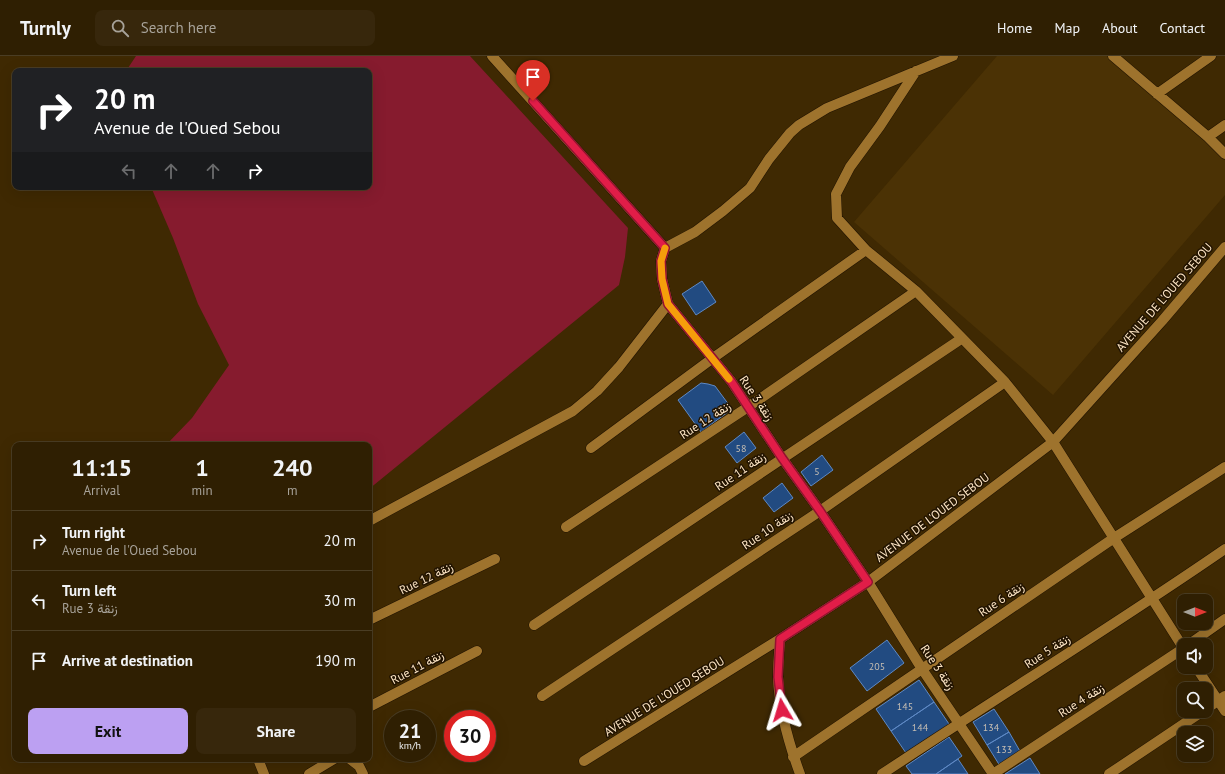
<!DOCTYPE html>
<meta charset="utf-8">
<style>
body{margin:0;font-family:"PT Sans",Vazirmatn,sans-serif;background:#37270c;color:#f1f3f6;height:100vh;display:flex;flex-direction:column;font-size:15px;white-space:nowrap}
*{box-sizing:border-box;margin:0}
p{font-size:13px;color:#a7a299}
.icon{flex:none;width:22px;height:22px;fill:none;stroke:currentColor;stroke-width:2;stroke-linecap:round;stroke-linejoin:round}
.map{position:relative;flex:1;overflow:hidden}
.side{position:absolute;left:12px;top:386px;width:360px;height:320px;display:flex;flex-direction:column;background:#2f1f02;border-radius:8px;box-shadow:0 4px 16px #0002,0 0 0 1px #4a3d24}
.side>*{flex:none}
.hud{position:absolute;left:12px;top:12px;width:360px;height:122px;border-radius:8px;box-shadow:0 4px 16px #0002,0 0 0 1px #4a3d24;background:#202124;color:#fff;overflow:hidden}
.needle{width:26px;rotate:90deg}
.tools{position:absolute;left:1177px;top:538px;display:grid;gap:8px}
.tools a{display:grid;place-items:center;width:36px;height:36px;border-radius:8px;background:#2f1f02;box-shadow:0 4px 16px #0002,0 0 0 1px #4a3d24;font-size:20px}
.speed{position:absolute;left:384px;top:654px;display:flex;gap:8px;font-size:20px;font-weight:700;text-align:center}
.speed>*{display:grid;place-content:center;width:52px;height:52px;border-radius:50%;background:#2f1f02;box-shadow:0 4px 16px #0002,0 0 0 1px #4a3d24;line-height:1}
.speed small{font-size:10px;font-weight:400}
.speed .limit{border:6px solid #d22;background:#fff;color:#111}
.pin{position:absolute;display:grid;place-items:center;width:34px;height:34px;color:#fff;margin:-41px -17px;border-radius:50% 50% 50% 0;rotate:-45deg;box-shadow:0 0 4px #0007}
.pin .icon{rotate:45deg}
.me{position:absolute;width:44px;margin:-22px;rotate:353deg;stroke-linejoin:round;filter:drop-shadow(0 0 3px #0008)}
.turn{display:flex;align-items:center;gap:14px;height:84px;padding:0 16px;font-size:18px}
.turn .icon{width:52px;height:52px;stroke-width:2.5}
.turn b{display:block;font-size:28px;line-height:34px}
.lanes{display:flex;align-items:center;height:38px;padding:0 16px;background:#0003;justify-content:center;gap:20px;direction:ltr}
.lanes .off{opacity:.35}
.eta{display:flex;justify-content:space-evenly;align-items:center;height:68px;text-align:center}
.eta b{font-size:24px;font-weight:800;line-height:28px}
.action{display:flex;gap:8px;margin-top:auto;padding:8px 16px}
.action a{flex:1;height:46px;border-radius:8px;background:#bca0f2;color:#111;font-size:16px;font-weight:800;line-height:46px;text-align:center}
.action a+a{background:#37270c;color:#f1f3f6}
ul{padding:0;list-style:none}
li{display:flex;align-items:center;gap:12px;height:60px;padding:0 16px;border-top:1px solid #4a3d24}
li div{flex:1}
li b{display:block;font-size:15px}
li em{font-style:normal}
header{display:flex;align-items:center;gap:24px;box-sizing:border-box;height:56px;padding:0 20px;background:#2f1f02;border-bottom:1px solid #4a3d24}
header strong{font-size:19px}
nav{display:flex;gap:22px;margin-inline-start:auto;font-size:14px}
.search{width:280px;height:36px;background:#37270c;display:flex;align-items:center;gap:10px;box-sizing:border-box;padding:0 14px;border-radius:8px;color:#a7a299;font-size:15px}
.map>svg:first-child{display:block}
.built{fill:#4b3205}
.green{fill:#861b2e}
.building{fill:#224b81;stroke:#5e89c5}
.lines{fill:none;stroke-linecap:round;stroke-linejoin:round}
.minor-casing{stroke:#211301;stroke-width:11}
.minor{stroke:#9e732d;stroke-width:10}
.route-casing{stroke:#92132f;stroke-width:10}
.route{stroke:#e11d48;stroke-width:7}
.slow{stroke:#f59e0b;stroke-width:7}
.labels{text-anchor:middle;dominant-baseline:central;stroke-width:3;stroke-linejoin:round;paint-order:stroke}
.number-label{font-size:10px;fill:#c6beb3}
.street-label{font-size:12px;fill:#fde5c4;stroke:#211301}
</style>
<header>
<strong>Turnly</strong>
<div class="search"><svg class="icon" aria-label="search" viewBox="0 0 24 24"><circle cx="10" cy="10" r="6"/><path d="M15 15l6 6"/></svg>Search here</div>
<nav><a>Home</a><a>Map</a><a>About</a><a>Contact</a></nav>
</header>
<div class="map">
<svg width="1225" height="718" viewBox="0 0 1225 718">
<rect width="100%" height="100%" fill="#3f2902"/>
<path class="built" d="M 997,0 L 1108,0 L 1225,102 L 1225,139 L 1053,339 L 854,166 Z"/>
<path class="green" d="M 136,0 L 470,0 L 628,172 L 625,201 L 619,229 L 369,433 L 369,389 L 166,389 L 192,362 L 229,309 L 198,248 L 173,182 L 151,131 L 369,131 L 369,15 L 126,15 Z"/>
<path class="building" d="M 702,225 L 716,246 L 696,259 L 682,238 Z
M 701,327 L 708,328 L 715,330 L 732,353 L 701,376 L 678,344 Z
M 744,376 L 756,392 L 737,407 L 725,391 Z
M 822,399 L 833,414 L 811,430 L 801,416 Z
M 782,427 L 793,442 L 774,456 L 763,442 Z
M 887,584 L 904,607 L 867,635 L 850,612 Z
M 919,624 L 934,646 L 891,675 L 876,653 Z
M 934,646 L 949,668 L 906,697 L 891,675 Z
M 994,653 L 1009,676 L 987,689 L 973,666 Z
M 1009,676 L 1021,697 L 1000,710 L 987,689 Z
M 949,681 L 962,700 L 936,718 L 912,718 L 906,710 Z
M 1030,702 L 1040,718 L 1005,718 Z
M 958,703 L 968,718 L 936,718 Z"/>
<g class="lines">
<defs>
<path id="minor" d="M 492,0 L 665,192 L 661,205 L 662,223 L 668,248 L 731,325 L 782,402 L 820,455 L 868,526 L 922,613 L 993,718
M 1113,0 L 1208,81 L 1225,98
M 916,15 L 880,70 L 850,111 L 836,138 L 837,162 L 866,194 L 916,235 L 1005,326 L 1053,386 L 1184,593
M 1157,38 L 1211,0
M 1208,81 L 1225,69
M 665,192 L 695,176 L 723,155 L 750,132 L 769,103 L 790,77 L 799,69 L 827,52 L 953,0
M 591,392 L 713,302 L 866,194
M 369,465 L 573,355 L 597,335 L 619,311 L 668,248
M 566,471 L 748,351 L 916,235
M 369,564 L 495,503
M 534,569 L 961,283
M 780,583 C 779,596 778,608 778,621 C 779,653 789,688 800,718
M 1188,589 L 1225,563
M 1196,611 L 1225,655
M 542,640 L 820,455 L 1005,326
M 369,651 L 477,595
M 1206,653 L 1225,640
M 793,701 L 1114,482 L 1225,411
M 258,703 L 264,718
M 350,703 L 359,710 L 363,718
M 584,705 L 780,583 L 868,526 L 1053,386 L 1162,265 L 1225,191
M 309,718 L 334,703
M 882,718 C 996,642 1112,571 1225,493
M 993,718 L 1184,592
M 1109,718 L 1203,655"/>
</defs>
<use href="#minor" class="minor-casing"/>
<use href="#minor" class="minor"/>
</g>
<g class="lines">
<defs>
<path id="route" d="M 533,45 L 665,192 L 661,205 L 662,223 L 668,248 L 731,325 L 782,402 L 820,455 L 868,526 L 780,583 L 778,621 L 782,654"/>
</defs>
<use href="#route" class="route-casing"/>
<use href="#route" class="route"/>
<path class="slow" d="M 665,192 L 661,205 L 662,223 L 668,248 L 729,323"/>
</g>
<g class="labels">
<g class="number-label">
<text x="741" y="392">58</text>
<text x="817" y="415">5</text>
<text x="877" y="610">205</text>
<text x="905" y="650">145</text>
<text x="920" y="671">144</text>
<text x="991" y="671">134</text>
<text x="1004" y="693">133</text>
</g>
<g class="street-label">
<text transform="translate(1164 241) rotate(-49)">AVENUE DE L'OUED SEBOU</text>
<text transform="translate(757 342) rotate(56)">Rue 3 زنقة</text>
<text transform="translate(705 364) rotate(-33)">Rue 12 زنقة</text>
<text transform="translate(740 415) rotate(-34)">Rue 11 زنقة</text>
<text transform="translate(932 461) rotate(-37)">AVENUE DE L'OUED SEBOU</text>
<text transform="translate(767 474) rotate(-34)">Rue 10 زنقة</text>
<text transform="translate(426 522) rotate(-26)">Rue 12 زنقة</text>
<text transform="translate(1001 543) rotate(-34)">Rue 6 زنقة</text>
<text transform="translate(1047 595) rotate(-33)">Rue 5 زنقة</text>
<text transform="translate(417 611) rotate(-28)">Rue 11 زنقة</text>
<text transform="translate(938 611) rotate(56)">Rue 3 زنقة</text>
<text transform="translate(664 640) rotate(-32)">AVENUE DE L'OUED SEBOU</text>
<text transform="translate(1081 644) rotate(-33)">Rue 4 زنقة</text>
</g>
</g>
</svg>
<div class="tools">
<a><svg class="needle" viewBox="-14 -14 28 28"><path d="M0-13l5 13h-10z" fill="#e53935"/><path d="M0 13l5-13h-10z" fill="#a7a299"/></svg></a>
<a><svg class="icon" aria-label="sound" viewBox="0 0 24 24"><path d="M4 9h4l5-4v14l-5-4H4zM17 9q2 3 0 6"/></svg></a>
<a><svg class="icon" aria-label="search" viewBox="0 0 24 24"><circle cx="10" cy="10" r="6"/><path d="M15 15l6 6"/></svg></a>
<a><svg class="icon" aria-label="layers" viewBox="0 0 24 24"><path d="M12 4l9 5-9 5-9-5zM3 14l9 5 9-5"/></svg></a>
</div>
<div class="speed"><div>21<small>km/h</small></div><div class="limit">30</div></div>
<div class="pin" style="left:533px;top:45px;background:#d93025"><svg class="icon" aria-label="arrive" viewBox="0 0 24 24"><path d="M6 21V4h12l-3 4 3 4H6"/></svg></div>
<svg class="me" style="left:782px;top:654px" viewBox="-20 -20 40 40"><path d="M0-17L14 15 0 8-14 15z" fill="#e11d48" stroke="#fff" stroke-width="4"/></svg>
<div class="hud">
<div class="turn"><svg class="icon" aria-label="right" viewBox="0 0 24 24"><path d="M7 20v-9h11M14 6l5 5-5 5"/></svg><div><b>20 m</b>Avenue de l'Oued Sebou</div></div>
<div class="lanes"><svg class="icon off" aria-label="left" viewBox="0 0 24 24"><path d="M17 20v-9H6M10 6l-5 5 5 5"/></svg><svg class="icon off" aria-label="ahead" viewBox="0 0 24 24"><path d="M12 20V5M6 11l6-6 6 6"/></svg><svg class="icon off" aria-label="ahead" viewBox="0 0 24 24"><path d="M12 20V5M6 11l6-6 6 6"/></svg><svg class="icon" aria-label="right" viewBox="0 0 24 24"><path d="M7 20v-9h11M14 6l5 5-5 5"/></svg></div>
</div>
<section class="side">
<div class="eta">
<div><b>11:15</b><p>Arrival</p></div>
<div><b>1</b><p>min</p></div>
<div><b>240</b><p>m</p></div>
</div>
<ul>
<li><svg class="icon" aria-label="right" viewBox="0 0 24 24"><path d="M7 20v-9h11M14 6l5 5-5 5"/></svg><div><b>Turn right</b><p>Avenue de l'Oued Sebou</p></div><em>20 m</em></li>
<li><svg class="icon" aria-label="left" viewBox="0 0 24 24"><path d="M17 20v-9H6M10 6l-5 5 5 5"/></svg><div><b>Turn left</b><p>Rue 3 زنقة</p></div><em>30 m</em></li>
<li><svg class="icon" aria-label="arrive" viewBox="0 0 24 24"><path d="M6 21V4h12l-3 4 3 4H6"/></svg><div><b>Arrive at destination</b></div><em>190 m</em></li>
</ul>
<div class="action"><a>Exit</a><a>Share</a></div>
</section>
</div>
